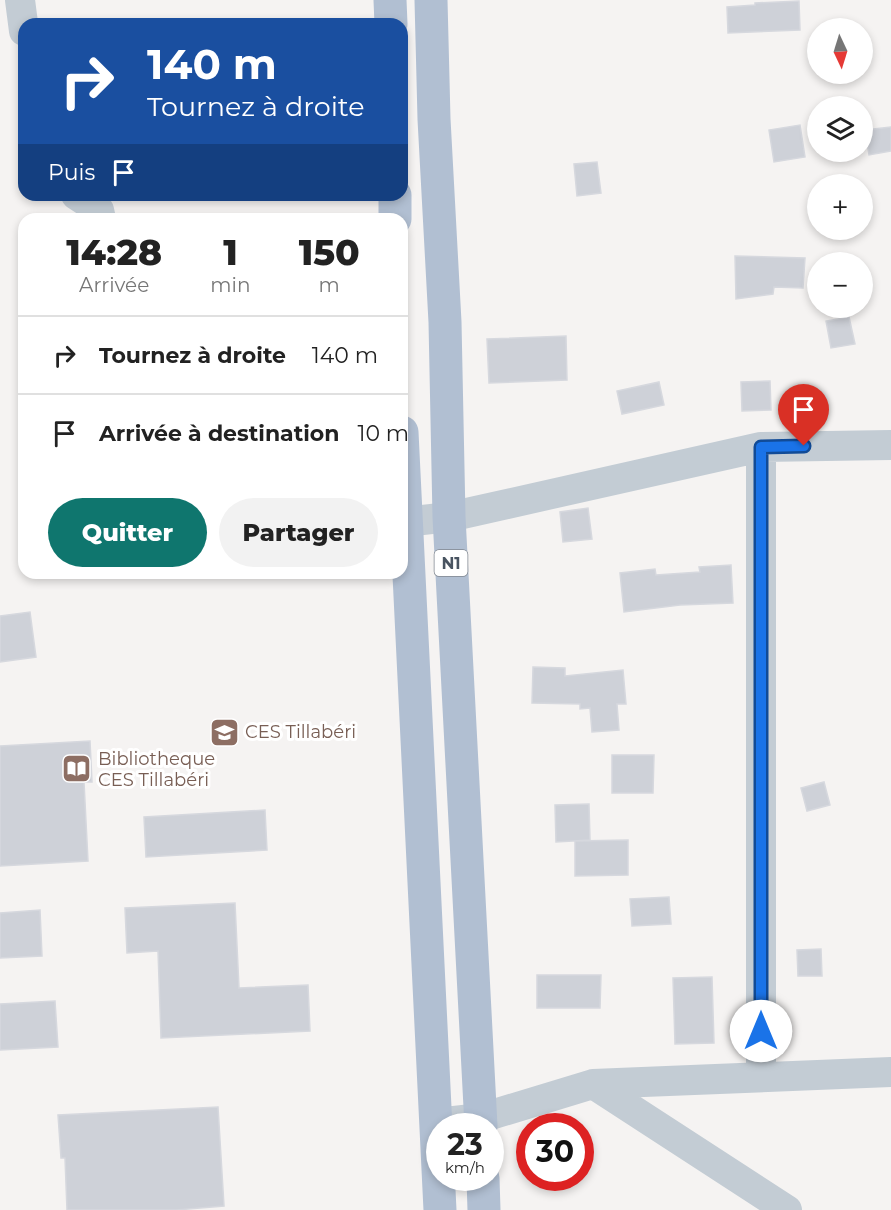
<!DOCTYPE html>
<html lang="fr">
<meta charset="utf-8">
<style>
body{margin:0;font-family:Montserrat,sans-serif;background:#f2f2f2;color:#222;height:100vh;display:flex;flex-direction:column;font-size:22px;white-space:nowrap}
*{box-sizing:border-box;margin:0}
p{font-size:20px;color:#767676}
.icon{flex:none;width:33px;height:33px;fill:none;stroke:currentColor;stroke-width:2;stroke-linecap:round;stroke-linejoin:round}
.map{position:relative;flex:1;overflow:hidden}
.details{position:absolute;left:18px;top:213px;width:390px;height:366px;display:flex;flex-direction:column;background:#fff;border-radius:18px;box-shadow:0 3px 9px #0003}
.details>*{flex:none}
.hud{position:absolute;left:18px;top:18px;width:390px;height:183px;border-radius:18px;box-shadow:0 3px 9px #0003;background:#1a4fa0;color:#fff;overflow:hidden}
.needle{width:39px;rotate:176deg}
.controls{position:absolute;left:807px;top:18px;display:grid;gap:12px}
.controls a{display:grid;place-items:center;width:66px;height:66px;border-radius:50%;background:#fff;box-shadow:0 3px 9px #0003;font-size:30px}
.speed{position:absolute;left:426px;top:1113px;display:flex;gap:12px;font-size:30px;font-weight:700;text-align:center}
.speed>*{display:grid;place-content:center;width:78px;height:78px;border-radius:50%;background:#fff;box-shadow:0 3px 9px #0003;line-height:1}
.speed small{font-size:15px;font-weight:400}
.speed .limit{border:9px solid #d22;background:#fff;color:#111}
.pin{position:absolute;display:grid;place-items:center;width:51px;height:51px;color:#fff;margin:-62px -26px;border-radius:50% 50% 50% 0;rotate:-45deg;box-shadow:0 0 6px #0007}
.pin .icon{rotate:45deg}
.me{position:absolute;width:66px;margin:-33px;rotate:0deg;stroke-linejoin:round;filter:drop-shadow(0 0 4px #0008)}
.turn{display:flex;align-items:center;gap:21px;height:126px;padding:0 30px;font-size:27px}
.turn .icon{width:78px;height:78px;stroke-width:2.5}
.turn b{display:block;font-size:42px;line-height:51px}
.then{display:flex;align-items:center;height:57px;padding:0 30px;background:#0003;gap:12px;font-size:22px}
.eta{display:flex;justify-content:space-evenly;align-items:center;height:102px;text-align:center}
.eta b{font-size:36px;font-weight:800;line-height:42px}
.cta{display:flex;gap:12px;margin-top:auto;padding:12px 30px}
.cta a{flex:1;height:69px;border-radius:36px;background:#0f766e;color:#fff;font-size:24px;font-weight:800;line-height:69px;text-align:center}
.cta a+a{background:#f2f2f2;color:#222}
ul{padding:0;list-style:none}
li{display:flex;align-items:center;gap:18px;height:78px;padding:0 30px;border-top:2px solid #e0e0e0}
li div{flex:1}
li b{display:block;font-size:22px}
li em{font-style:normal}
.map>svg:first-child{display:block}
.building{fill:#ced1d8;stroke:#d6d8de;stroke-width:1.5}
.lines{fill:none;stroke-linecap:round;stroke-linejoin:round}
.street{stroke:#c3ccd4;stroke-width:30}
.primary{stroke:#b1bfd2;stroke-width:33}
.route-casing{stroke:#114b97;stroke-width:15}
.route{stroke:#1a73e8;stroke-width:10}
.labels{text-anchor:middle;dominant-baseline:central;stroke-width:6;stroke-linejoin:round;paint-order:stroke}
.shield{fill:#fff;stroke:#808790;stroke-width:1.5}
.shield-label{font-size:16px;font-weight:bold;fill:#495461}
.education-label{font-size:18px;fill:#785e54;stroke:#fff;text-anchor:start}
</style>
<div class="map">
<svg width="891" height="1210" viewBox="0 0 891 1210">
<rect width="100%" height="100%" fill="#f5f3f2"/>
<path class="building" d="M 799,1 L 800,30 L 728,33 L 727,7 L 755,5 L 755,3 Z
M 800,125 L 805,157 L 774,162 L 769,130 Z
M 891,127 L 891,151 L 869,155 L 865,130 Z
M 597,162 L 601,193 L 577,196 L 574,164 Z
M 735,256 L 805,258 L 803,288 L 774,287 L 773,294 L 736,299 Z
M 849,317 L 855,344 L 831,348 L 826,321 Z
M 566,336 L 567,380 L 489,383 L 487,339 Z
M 770,381 L 771,410 L 742,411 L 741,382 Z
M 659,382 L 664,405 L 622,414 L 617,391 Z
M 588,508 L 592,539 L 563,542 L 560,512 Z
M 731,565 L 733,603 L 680,605 L 624,612 L 620,573 L 655,569 L 656,575 L 700,572 L 699,567 Z
M 30,612 L 36,657 L 0,662 L 0,616 Z
M 533,667 L 565,668 L 565,676 L 623,670 L 626,704 L 617,704 L 619,730 L 592,732 L 590,708 L 580,709 L 580,704 L 532,703 Z
M 90,741 L 92,782 L 84,782 L 88,861 L 0,866 L 0,746 Z
M 612,755 L 654,755 L 653,793 L 612,793 Z
M 824,782 L 830,805 L 807,811 L 801,788 Z
M 589,804 L 590,840 L 556,842 L 555,805 Z
M 265,810 L 267,850 L 146,857 L 144,817 Z
M 628,840 L 628,875 L 575,876 L 575,841 Z
M 669,897 L 671,924 L 632,926 L 630,899 Z
M 235,903 L 239,988 L 308,985 L 310,1031 L 161,1038 L 158,951 L 127,953 L 125,908 Z
M 40,910 L 42,956 L 0,958 L 0,913 Z
M 821,949 L 822,976 L 798,976 L 797,950 Z
M 537,975 L 601,975 L 600,1008 L 537,1008 Z
M 712,977 L 714,1043 L 675,1044 L 673,978 Z
M 55,1001 L 58,1047 L 0,1050 L 0,1004 Z
M 218,1107 L 224,1206 L 176,1210 L 67,1210 L 65,1158 L 61,1158 L 58,1115 Z"/>
<g class="lines">
<path class="street" d="M 20,0 L 24,31
M 76,195 L 99,210 L 101,219
M 761,447 L 761,1077
M 405,522 L 449,517 L 761,447 L 891,445
M 593,1084 L 787,1210
M 436,1123 L 481,1118 L 593,1084 L 891,1072"/>
<path class="primary" d="M 390,0 L 391,24
M 431,0 L 434,119 L 445,322 L 449,517 L 481,1126
M 395,195 L 395,219
M 402,432 L 440,1210
M 483,1178 L 484,1210"/>
</g>
<g class="lines">
<defs>
<path id="route" d="M 761,1031 L 761,447 L 804,446"/>
</defs>
<use href="#route" class="route-casing"/>
<use href="#route" class="route"/>
</g>
<defs>
<symbol id="school-square" viewBox="-11 -11 22 22"><rect x="-9" y="-9" width="18" height="18" rx="4" fill="#8d6e63" stroke="#fff"/><path d="M0-5L7-2L0 1L-7-2ZM-4 1L0 2.5L4 1V4Q0 6-4 4Z" fill="#fff"/></symbol>
<symbol id="library-square" viewBox="-11 -11 22 22"><rect x="-9" y="-9" width="18" height="18" rx="4" fill="#8d6e63" stroke="#fff"/><path d="M-6-4Q-3-5.5-.7-3.5V5Q-3 3-6 4ZM6-4Q3-5.5 .7-3.5V5Q3 3 6 4Z" fill="#fff"/></symbol>
</defs>
<g fill-rule="evenodd">
<use href="#school-square" x="208" y="716" width="33" height="33"/>
<use href="#library-square" x="60" y="752" width="33" height="33"/>
</g>
<g class="labels">
<rect class="shield" x="434.5" y="550" width="33" height="26" rx="4.5"/>
<g class="shield-label">
<text x="451" y="563">N1</text>
</g>
<g class="education-label">
<text x="245" y="732">CES Tillabéri</text>
<text x="98" y="759">Bibliotheque<tspan x="98" dy="21">CES Tillabéri</tspan></text>
</g>
</g>
</svg>
<div class="controls">
<a><svg class="needle" viewBox="-14 -14 28 28"><path d="M0-13l5 13h-10z" fill="#e53935"/><path d="M0 13l5-13h-10z" fill="#767676"/></svg></a>
<a><svg class="icon" aria-label="layers" viewBox="0 0 24 24"><path d="M12 4l9 5-9 5-9-5zM3 14l9 5 9-5"/></svg></a>
<a>+</a>
<a>−</a>
</div>
<div class="speed"><div>23<small>km/h</small></div><div class="limit">30</div></div>
<div class="pin" style="left:804px;top:446px;background:#d93025"><svg class="icon" aria-label="arrive" viewBox="0 0 24 24"><path d="M6 21V4h12l-3 4 3 4H6"/></svg></div>
<svg class="me" style="left:761px;top:1031px" viewBox="-20 -20 40 40"><circle r="19" fill="#fff"/><path d="M0-13L10 11 0 6-10 11z" fill="#1a73e8"/></svg>
<div class="hud">
<div class="turn"><svg class="icon" aria-label="right" viewBox="0 0 24 24"><path d="M7 20v-9h11M14 6l5 5-5 5"/></svg><div><b>140 m</b>Tournez à droite</div></div>
<div class="then">Puis<svg class="icon" aria-label="arrive" viewBox="0 0 24 24"><path d="M6 21V4h12l-3 4 3 4H6"/></svg></div>
</div>
<section class="details">
<div class="eta">
<div><b>14:28</b><p>Arrivée</p></div>
<div><b>1</b><p>min</p></div>
<div><b>150</b><p>m</p></div>
</div>
<ul>
<li><svg class="icon" aria-label="right" viewBox="0 0 24 24"><path d="M7 20v-9h11M14 6l5 5-5 5"/></svg><div><b>Tournez à droite</b></div><em>140 m</em></li>
<li><svg class="icon" aria-label="arrive" viewBox="0 0 24 24"><path d="M6 21V4h12l-3 4 3 4H6"/></svg><div><b>Arrivée à destination</b></div><em>10 m</em></li>
</ul>
<div class="cta"><a>Quitter</a><a>Partager</a></div>
</section>
</div>
